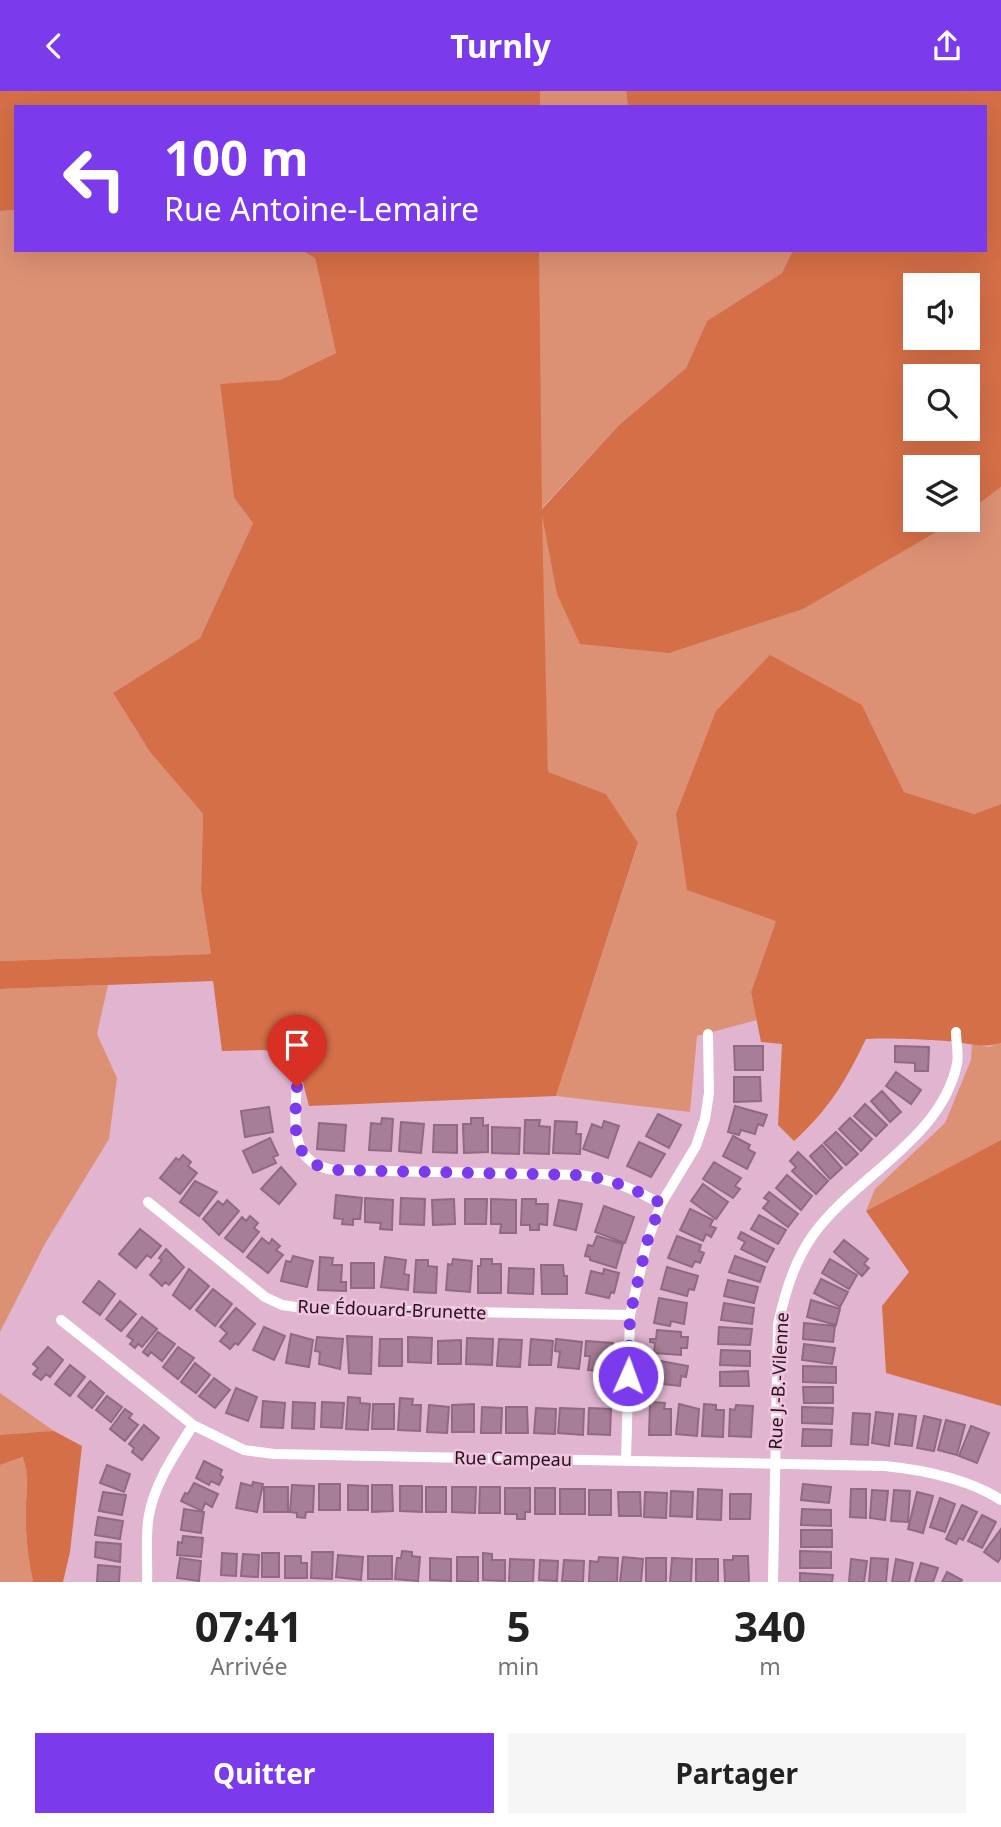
<!DOCTYPE html>
<html lang="fr">
<meta charset="utf-8">
<style>
body{margin:0;font-family:"Noto Sans",sans-serif;background:#f6f6f6;color:#222;height:100vh;display:flex;flex-direction:column;font-size:26px;white-space:nowrap}
*{box-sizing:border-box;margin:0}
p{font-size:23px;color:#767676}
.icon{flex:none;width:38px;height:38px;fill:none;stroke:currentColor;stroke-width:2;stroke-linecap:round;stroke-linejoin:round}
.map{position:relative;height:1491px;overflow:hidden}
.details{display:flex;flex-direction:column;background:#fff;flex:1}
.details>*{flex:none}
.banner{position:absolute;left:14px;top:14px;width:973px;height:147px;border-radius:0px;box-shadow:0 7px 28px #0002;background:#7c3aed;color:#fff;overflow:hidden}
.controls{position:absolute;left:903px;top:182px;display:grid;gap:14px}
.controls a{display:grid;place-items:center;width:77px;height:77px;border-radius:0px;background:#fff;box-shadow:0 7px 28px #0002;font-size:35px}
.pin{position:absolute;display:grid;place-items:center;width:60px;height:60px;color:#fff;margin:-72px -30px;border-radius:50% 50% 50% 0;rotate:-45deg;box-shadow:0 0 7px #0007}
.pin .icon{rotate:45deg}
.me{position:absolute;width:77px;margin:-38px;rotate:2deg;stroke-linejoin:round;filter:drop-shadow(0 0 5px #0008)}
.turn{display:flex;align-items:center;gap:24px;height:147px;padding:0 35px;font-size:32px}
.turn .icon{width:91px;height:91px;stroke-width:2.5}
.turn b{display:block;font-size:49px;line-height:60px}
.eta{display:flex;justify-content:space-evenly;align-items:center;height:119px;text-align:center}
.eta b{font-size:42px;font-weight:700;line-height:49px}
.action{display:flex;gap:14px;margin-top:auto;padding:14px 35px}
.action a{flex:1;height:80px;border-radius:0px;background:#7c3aed;color:#fff;font-size:28px;font-weight:700;line-height:80px;text-align:center}
.action a+a{background:#f6f6f6;color:#222}
header{display:flex;justify-content:space-between;align-items:center;height:91px;padding:0 35px;background:#7c3aed;color:#fff;font-size:32px;font-weight:700}
.map>svg:first-child{display:block}
.green{fill:#dd9174}
.forest{fill:#d56f47;fill-rule:evenodd}
.building{fill:#a77e97;stroke:#916982;stroke-width:2}
.lines{fill:none;stroke-linecap:round;stroke-linejoin:round}
.minor{stroke:#fff;stroke-width:10}
.route{stroke:#7c3aed;stroke-width:12;stroke-dasharray:0 21.6}
.labels{text-anchor:middle;dominant-baseline:central;stroke-width:5;stroke-linejoin:round;paint-order:stroke}
.street-label{font-size:18px;fill:#21121b;stroke:#efc2dd}
</style>
<header><svg class="icon" aria-label="back" viewBox="0 0 24 24"><path d="M15 5l-7 7 7 7"/></svg>Turnly<svg class="icon" aria-label="share" viewBox="0 0 24 24"><path d="M12 15V3M7 8l5-5 5 5M5 13v7h14v-7"/></svg></header>
<div class="map">
<svg width="1001" height="1491" viewBox="0 0 1001 1491">
<rect width="100%" height="100%" fill="#e1b5d0"/>
<path class="green" d="M 540,0 L 626,0 L 628,16 L 540,16 Z
M 16,119 L 16,159 L 301,159 L 315,167 L 336,262 L 280,289 L 220,294 L 234,407 L 253,432 L 200,547 L 113,602 L 150,661 L 203,723 L 201,800 L 211,863 L 0,870 L 0,120 Z
M 539,159 L 793,159 L 782,182 L 707,230 L 686,277 L 619,334 L 541,418 L 945,438 L 957,429 L 968,429 L 968,421 L 1001,396 L 1001,713 L 974,723 L 904,701 L 862,614 L 776,830 L 751,901 L 757,929 L 697,945 L 690,1021 L 556,1005 L 638,753 L 606,703 L 548,682 C 543,507 538,333 539,159 Z
M 108,894 L 97,943 L 117,987 L 109,1048 L 46,1151 L 0,1241 L 0,898 Z
M 972,952 L 988,956 L 1001,952 L 1001,1049 L 866,1120 L 875,1098 L 945,1032 L 971,969 Z
M 0,1302 L 54,1340 L 0,1349 Z
M 24,1366 C 30,1389 26,1397 26,1420 C 25,1444 28,1468 33,1491 L 0,1491 L 0,1374 Z"/>
<path class="forest" d="M 0,0 L 540,0 L 540,16 L 16,16 L 16,119 L 0,120 Z
M 626,0 L 1001,0 L 1001,396 L 968,421 L 968,376 L 915,376 L 915,429 L 957,429 L 803,518 L 669,562 L 580,553 L 557,503 L 542,424 L 548,681 L 606,703 L 638,752 L 556,1005 L 309,1015 L 296,965 L 264,959 L 222,960 L 213,890 L 0,898 L 0,870 L 211,863 L 201,800 L 203,723 L 150,661 L 113,602 L 200,547 L 253,432 L 234,407 L 220,293 L 280,289 L 336,262 L 315,167 L 301,159 L 539,159 L 542,418 L 619,334 L 686,277 L 707,230 L 782,182 L 793,159 L 985,159 L 985,16 L 628,16 ZM 915,194 L 968,194 L 968,247 L 915,247 ZM 915,285 L 968,285 L 968,338 L 915,338 Z
M 770,564 L 862,614 L 904,701 L 974,723 L 1001,713 L 1001,952 C 984,958 964,951 946,950 C 919,948 893,947 866,948 C 845,991 830,1017 794,1050 L 778,1034 L 782,953 L 761,951 L 751,901 L 776,830 L 687,799 L 676,723 L 716,620 Z
M 1001,1049 L 1001,1315 L 886,1282 L 882,1215 L 909,1181 L 866,1120 Z
M 54,1340 L 82,1355 L 70,1461 L 63,1491 L 33,1491 C 28,1468 25,1444 26,1420 C 26,1398 30,1388 23,1366 L 0,1374 L 0,1344 Z"/>
<path class="building" d="M 734,955 L 763,955 L 763,979 L 735,979 Z
M 895,955 L 929,956 L 928,980 L 915,980 L 915,972 L 895,971 Z
M 896,981 L 921,999 L 911,1013 L 886,995 Z
M 734,986 L 760,986 L 761,1010 L 734,1011 Z
M 882,1000 L 901,1021 L 890,1031 L 871,1010 Z
M 865,1013 L 887,1034 L 876,1045 L 854,1025 Z
M 735,1015 L 767,1024 L 763,1035 L 758,1033 L 755,1043 L 741,1039 L 739,1044 L 728,1041 Z
M 269,1016 L 273,1041 L 245,1046 L 241,1020 Z
M 658,1023 L 681,1034 L 669,1057 L 646,1045 Z
M 382,1027 L 393,1028 L 391,1060 L 369,1059 L 371,1032 L 381,1033 Z
M 471,1027 L 483,1027 L 483,1035 L 488,1034 L 488,1061 L 464,1062 L 463,1033 L 471,1033 Z
M 850,1027 L 872,1048 L 861,1060 L 839,1038 Z
M 525,1029 L 540,1029 L 539,1035 L 550,1036 L 549,1063 L 524,1062 Z
M 555,1030 L 577,1031 L 576,1043 L 581,1043 L 580,1063 L 553,1062 Z
M 604,1030 L 619,1035 L 608,1067 L 583,1058 L 592,1033 L 602,1037 Z
M 401,1031 L 424,1033 L 421,1062 L 399,1060 Z
M 319,1032 L 346,1034 L 344,1060 L 317,1058 Z
M 434,1034 L 457,1034 L 457,1062 L 433,1061 Z
M 492,1036 L 520,1037 L 519,1063 L 492,1062 Z
M 836,1041 L 858,1063 L 846,1074 L 824,1052 Z
M 733,1045 L 750,1054 L 748,1058 L 755,1062 L 747,1078 L 723,1065 Z
M 270,1047 L 278,1064 L 273,1066 L 276,1072 L 253,1082 L 243,1060 Z
M 639,1051 L 665,1063 L 651,1086 L 627,1075 Z
M 822,1054 L 842,1077 L 830,1088 L 810,1065 Z
M 798,1061 L 828,1090 L 816,1103 L 792,1080 L 796,1076 L 790,1070 Z
M 183,1064 L 191,1071 L 188,1075 L 197,1082 L 180,1103 L 160,1087 L 176,1067 L 179,1069 Z
M 714,1071 L 741,1087 L 735,1095 L 740,1098 L 733,1107 L 703,1088 Z
M 281,1076 L 296,1093 L 279,1113 L 261,1098 Z
M 787,1084 L 812,1105 L 801,1119 L 776,1097 Z
M 195,1090 L 217,1101 L 199,1125 L 180,1111 Z
M 703,1093 L 728,1111 L 716,1128 L 691,1110 Z
M 769,1101 L 798,1123 L 788,1136 L 763,1117 L 769,1110 L 764,1107 Z
M 336,1104 L 362,1107 L 360,1128 L 353,1128 L 353,1134 L 342,1133 L 343,1128 L 334,1127 Z
M 365,1107 L 393,1109 L 392,1139 L 380,1138 L 381,1132 L 365,1131 Z
M 401,1107 L 425,1108 L 424,1134 L 400,1133 Z
M 454,1108 L 455,1133 L 433,1134 L 432,1109 Z
M 465,1108 L 487,1108 L 486,1133 L 465,1133 Z
M 491,1108 L 516,1109 L 516,1142 L 500,1142 L 501,1133 L 491,1133 Z
M 522,1108 L 536,1108 L 536,1113 L 548,1113 L 547,1134 L 539,1133 L 539,1139 L 530,1139 L 530,1134 L 521,1134 Z
M 227,1109 L 239,1120 L 219,1144 L 203,1128 L 218,1110 L 223,1114 Z
M 559,1109 L 582,1113 L 576,1139 L 554,1134 Z
M 604,1115 L 634,1126 L 625,1152 L 595,1141 Z
M 690,1118 L 713,1129 L 710,1135 L 716,1137 L 711,1146 L 706,1143 L 703,1150 L 680,1139 Z
M 759,1124 L 786,1139 L 778,1153 L 751,1138 Z
M 250,1125 L 258,1132 L 254,1137 L 259,1141 L 243,1161 L 225,1147 L 242,1126 L 246,1130 Z
M 140,1138 L 161,1155 L 151,1167 L 147,1164 L 136,1177 L 119,1163 Z
M 741,1141 L 774,1158 L 767,1171 L 741,1158 L 745,1151 L 738,1147 Z
M 597,1145 L 623,1153 L 616,1177 L 590,1169 L 590,1166 L 585,1165 L 588,1154 L 593,1155 Z
M 677,1145 L 701,1154 L 699,1160 L 704,1162 L 700,1172 L 695,1170 L 692,1176 L 668,1167 Z
M 262,1147 L 269,1153 L 272,1148 L 280,1155 L 276,1159 L 283,1164 L 268,1182 L 247,1166 Z
M 844,1149 L 868,1168 L 864,1173 L 869,1177 L 862,1185 L 834,1161 Z
M 166,1158 L 184,1176 L 169,1194 L 165,1191 L 162,1195 L 150,1184 L 162,1169 L 159,1167 Z
M 293,1165 L 313,1170 L 307,1196 L 281,1190 L 286,1170 L 291,1171 Z
M 735,1165 L 765,1176 L 760,1191 L 729,1181 Z
M 320,1166 L 333,1167 L 332,1174 L 342,1174 L 341,1191 L 346,1191 L 346,1200 L 318,1199 Z
M 385,1166 L 406,1169 L 404,1183 L 409,1184 L 408,1199 L 381,1196 Z
M 453,1168 L 472,1170 L 470,1201 L 446,1199 L 448,1173 L 452,1174 Z
M 481,1168 L 492,1168 L 492,1173 L 501,1173 L 501,1202 L 478,1202 L 478,1175 L 481,1175 Z
M 830,1168 L 857,1184 L 849,1198 L 822,1182 Z
M 416,1169 L 428,1169 L 428,1175 L 437,1176 L 436,1202 L 414,1201 Z
M 351,1172 L 374,1172 L 374,1197 L 351,1197 Z
M 541,1174 L 563,1174 L 564,1185 L 567,1185 L 567,1203 L 542,1203 Z
M 667,1176 L 698,1185 L 694,1199 L 689,1198 L 687,1205 L 661,1198 Z
M 509,1177 L 534,1178 L 533,1203 L 508,1202 Z
M 189,1178 L 209,1195 L 190,1218 L 173,1204 Z
M 604,1178 L 619,1182 L 614,1202 L 611,1201 L 609,1207 L 586,1202 L 591,1180 L 603,1183 Z
M 821,1188 L 848,1201 L 840,1216 L 814,1202 Z
M 728,1189 L 758,1196 L 754,1212 L 724,1205 Z
M 99,1190 L 115,1203 L 100,1224 L 83,1211 Z
M 213,1198 L 232,1213 L 215,1235 L 196,1219 Z
M 659,1207 L 687,1212 L 684,1233 L 671,1230 L 670,1235 L 654,1232 Z
M 811,1209 L 840,1218 L 836,1234 L 807,1226 Z
M 120,1210 L 136,1223 L 121,1240 L 106,1228 Z
M 724,1212 L 754,1217 L 752,1233 L 721,1229 Z
M 236,1217 L 255,1233 L 238,1254 L 235,1252 L 230,1258 L 220,1250 L 227,1242 L 220,1236 Z
M 142,1226 L 157,1238 L 142,1256 L 138,1253 L 135,1257 L 130,1253 L 133,1249 L 127,1245 Z
M 804,1232 L 835,1235 L 833,1251 L 803,1248 Z
M 264,1236 L 285,1245 L 274,1269 L 253,1259 Z
M 719,1236 L 752,1238 L 750,1254 L 718,1253 Z
M 657,1239 L 681,1241 L 681,1246 L 688,1246 L 687,1257 L 681,1257 L 681,1264 L 654,1262 L 655,1252 L 650,1251 L 650,1248 L 656,1248 Z
M 158,1241 L 175,1253 L 162,1270 L 151,1261 L 148,1265 L 143,1261 Z
M 291,1243 L 313,1249 L 309,1276 L 286,1272 Z
M 347,1245 L 372,1246 L 371,1283 L 349,1282 Z
M 317,1246 L 343,1248 L 340,1278 L 319,1273 L 320,1261 L 315,1260 Z
M 408,1246 L 432,1247 L 431,1272 L 408,1271 Z
M 467,1247 L 493,1248 L 492,1274 L 466,1273 Z
M 380,1248 L 402,1248 L 402,1275 L 379,1275 Z
M 499,1248 L 522,1249 L 520,1276 L 497,1275 Z
M 531,1248 L 553,1250 L 551,1274 L 529,1274 Z
M 556,1248 L 582,1251 L 579,1278 L 558,1276 L 560,1261 L 555,1260 Z
M 461,1249 L 461,1273 L 438,1273 L 438,1250 Z
M 586,1250 L 613,1252 L 611,1281 L 588,1279 L 590,1265 L 585,1265 Z
M 804,1253 L 835,1257 L 832,1273 L 802,1269 Z
M 48,1256 L 63,1269 L 50,1286 L 46,1283 L 41,1289 L 33,1283 L 38,1277 L 33,1273 Z
M 178,1256 L 194,1267 L 178,1288 L 163,1276 Z
M 721,1259 L 750,1260 L 750,1275 L 720,1274 Z
M 655,1269 L 688,1275 L 686,1286 L 681,1285 L 680,1295 L 653,1292 Z
M 195,1272 L 210,1284 L 196,1302 L 181,1291 Z
M 70,1274 L 85,1286 L 70,1305 L 55,1293 Z
M 803,1275 L 836,1276 L 836,1292 L 803,1291 Z
M 748,1280 L 749,1295 L 720,1295 L 720,1281 Z
M 214,1287 L 230,1299 L 215,1317 L 199,1305 Z
M 90,1290 L 104,1302 L 92,1317 L 78,1305 Z
M 803,1296 L 833,1296 L 833,1312 L 804,1312 Z
M 236,1297 L 257,1306 L 248,1330 L 226,1322 Z
M 107,1305 L 122,1316 L 111,1331 L 96,1319 Z
M 348,1306 L 360,1307 L 360,1312 L 370,1313 L 368,1339 L 346,1338 Z
M 400,1307 L 413,1308 L 412,1314 L 421,1314 L 420,1340 L 398,1339 Z
M 263,1310 L 285,1312 L 283,1337 L 261,1336 Z
M 293,1311 L 315,1312 L 314,1338 L 292,1337 Z
M 322,1311 L 344,1312 L 342,1337 L 321,1336 Z
M 650,1311 L 665,1312 L 664,1318 L 671,1318 L 671,1344 L 649,1344 Z
M 373,1313 L 394,1313 L 394,1338 L 372,1338 Z
M 474,1313 L 474,1341 L 452,1341 L 452,1314 Z
M 679,1313 L 699,1318 L 697,1345 L 676,1343 Z
M 704,1313 L 716,1314 L 716,1319 L 724,1319 L 723,1346 L 702,1345 Z
M 429,1314 L 449,1316 L 447,1342 L 427,1341 Z
M 736,1314 L 753,1315 L 751,1346 L 729,1345 L 730,1318 L 735,1319 Z
M 482,1316 L 502,1317 L 501,1342 L 481,1342 Z
M 506,1316 L 527,1316 L 528,1342 L 506,1342 Z
M 802,1316 L 833,1317 L 832,1333 L 802,1332 Z
M 536,1317 L 556,1318 L 555,1343 L 534,1342 Z
M 560,1317 L 584,1318 L 583,1344 L 558,1342 Z
M 589,1317 L 611,1318 L 610,1344 L 588,1343 Z
M 125,1318 L 132,1323 L 129,1327 L 138,1334 L 125,1350 L 110,1338 Z
M 876,1321 L 893,1323 L 889,1355 L 872,1352 Z
M 853,1322 L 870,1323 L 868,1354 L 851,1353 Z
M 899,1323 L 916,1325 L 912,1355 L 895,1353 Z
M 924,1325 L 941,1329 L 934,1360 L 917,1357 Z
M 946,1329 L 965,1334 L 957,1364 L 938,1359 Z
M 144,1334 L 159,1347 L 142,1369 L 132,1361 L 134,1357 L 129,1353 Z
M 971,1335 L 989,1342 L 977,1372 L 959,1365 Z
M 803,1338 L 832,1339 L 831,1355 L 802,1355 Z
M 204,1370 L 222,1379 L 220,1384 L 223,1386 L 219,1394 L 211,1390 L 209,1394 L 196,1387 Z
M 107,1374 L 130,1383 L 124,1401 L 100,1392 Z
M 253,1391 L 263,1393 L 257,1421 L 236,1417 L 241,1392 L 252,1395 Z
M 194,1392 L 218,1403 L 212,1416 L 205,1412 L 202,1420 L 181,1410 L 185,1402 L 188,1403 Z
M 319,1393 L 340,1393 L 340,1419 L 319,1419 Z
M 803,1393 L 831,1396 L 829,1412 L 801,1409 Z
M 292,1394 L 314,1395 L 313,1421 L 306,1421 L 305,1427 L 297,1426 L 297,1422 L 290,1421 Z
M 348,1394 L 368,1395 L 368,1419 L 348,1419 Z
M 372,1394 L 392,1394 L 393,1420 L 372,1421 Z
M 400,1395 L 422,1395 L 422,1421 L 400,1420 Z
M 264,1396 L 288,1396 L 288,1421 L 264,1421 Z
M 426,1396 L 446,1396 L 446,1421 L 426,1421 Z
M 452,1396 L 476,1396 L 475,1422 L 452,1421 Z
M 480,1396 L 500,1396 L 500,1422 L 479,1422 Z
M 505,1397 L 530,1397 L 530,1421 L 525,1421 L 525,1428 L 517,1428 L 517,1423 L 505,1423 Z
M 535,1397 L 555,1397 L 555,1423 L 535,1423 Z
M 560,1398 L 585,1398 L 585,1423 L 560,1423 Z
M 698,1398 L 722,1399 L 721,1429 L 697,1428 Z
M 851,1398 L 866,1398 L 866,1427 L 850,1426 Z
M 589,1399 L 611,1399 L 611,1424 L 589,1424 Z
M 872,1399 L 888,1400 L 885,1429 L 870,1427 Z
M 894,1399 L 910,1400 L 908,1431 L 891,1430 Z
M 671,1400 L 693,1401 L 692,1426 L 670,1425 Z
M 103,1401 L 126,1404 L 122,1424 L 99,1420 Z
M 618,1401 L 640,1401 L 641,1425 L 619,1425 Z
M 645,1401 L 667,1402 L 666,1427 L 644,1426 Z
M 917,1401 L 933,1405 L 923,1442 L 908,1438 Z
M 730,1403 L 751,1403 L 750,1428 L 730,1428 Z
M 940,1407 L 955,1413 L 945,1441 L 930,1436 Z
M 962,1414 L 977,1421 L 963,1449 L 959,1447 L 956,1453 L 946,1448 Z
M 184,1418 L 204,1421 L 201,1442 L 181,1439 Z
M 802,1418 L 831,1419 L 831,1435 L 801,1434 Z
M 982,1424 L 996,1431 L 982,1457 L 968,1450 Z
M 98,1426 L 123,1430 L 120,1448 L 95,1444 Z
M 1001,1438 L 1001,1466 L 998,1471 L 984,1461 Z
M 801,1439 L 832,1439 L 832,1456 L 801,1456 Z
M 183,1445 L 203,1447 L 201,1466 L 177,1464 L 178,1451 L 182,1452 Z
M 96,1451 L 121,1453 L 120,1471 L 95,1466 Z
M 402,1460 L 412,1461 L 412,1465 L 420,1466 L 418,1490 L 395,1488 L 397,1467 L 401,1467 Z
M 800,1460 L 831,1461 L 831,1477 L 800,1477 Z
M 312,1461 L 333,1461 L 332,1488 L 311,1487 Z
M 222,1462 L 237,1463 L 236,1485 L 221,1484 Z
M 262,1462 L 279,1462 L 279,1486 L 262,1486 Z
M 483,1462 L 492,1463 L 492,1469 L 505,1469 L 505,1490 L 483,1489 Z
M 243,1463 L 259,1464 L 258,1486 L 241,1485 Z
M 338,1464 L 363,1466 L 361,1489 L 336,1486 Z
M 285,1465 L 301,1465 L 301,1472 L 307,1472 L 307,1487 L 285,1487 Z
M 368,1465 L 392,1465 L 392,1488 L 368,1488 Z
M 733,1465 L 748,1465 L 749,1491 L 725,1491 L 724,1469 L 733,1469 Z
M 457,1466 L 478,1466 L 478,1491 L 457,1490 Z
M 599,1466 L 618,1467 L 617,1491 L 589,1491 L 590,1470 L 598,1471 Z
M 623,1466 L 643,1468 L 641,1491 L 620,1491 Z
M 180,1467 L 201,1470 L 199,1490 L 177,1487 Z
M 430,1467 L 451,1468 L 451,1490 L 430,1489 Z
M 646,1467 L 666,1467 L 666,1491 L 646,1491 Z
M 672,1467 L 692,1468 L 691,1491 L 670,1491 Z
M 871,1467 L 888,1468 L 886,1491 L 869,1491 Z
M 510,1468 L 534,1469 L 533,1491 L 509,1491 Z
M 696,1468 L 718,1468 L 718,1491 L 696,1491 Z
M 851,1468 L 867,1470 L 864,1491 L 849,1491 Z
M 896,1468 L 913,1472 L 909,1491 L 892,1491 Z
M 540,1469 L 558,1470 L 557,1490 L 539,1489 Z
M 564,1469 L 584,1470 L 583,1491 L 562,1490 Z
M 921,1472 L 938,1477 L 933,1491 L 915,1491 Z
M 98,1474 L 120,1476 L 119,1491 L 97,1491 Z
M 947,1481 L 962,1489 L 961,1491 L 942,1491 Z
M 800,1482 L 833,1484 L 832,1491 L 800,1491 Z"/>
<g class="lines">
<path class="minor" d="M 296,965 C 303,1004 275,1072 335,1079 L 580,1084 C 611,1088 634,1098 661,1113
M 148,1111 L 265,1206 L 282,1214 L 310,1218 L 630,1224
M 61,1229 L 193,1334 L 244,1359 L 274,1363 L 885,1375 C 924,1379 967,1387 1001,1409
M 626,1369 L 630,1224 L 647,1151 L 661,1113 L 696,1055 L 705,1028 L 709,1002 L 708,943
M 147,1491 C 148,1470 145,1445 149,1424 C 155,1391 175,1363 193,1334
M 773,1491 L 778,1233 C 785,1202 794,1171 813,1144 C 855,1085 941,1049 957,973 C 959,964 956,951 956,941"/>
</g>
<g class="lines">
<path class="route" d="M 297,996 C 295,1031 288,1074 335,1079 L 580,1084 C 611,1088 634,1098 661,1112 L 647,1151 L 630,1224 L 628,1285"/>
</g>
<g class="labels">
<g class="street-label">
<text transform="translate(392 1218) rotate(2)">Rue Édouard-Brunette</text>
<text transform="translate(778 1290) rotate(-87)">Rue J.-B.-Vilenne</text>
<text transform="translate(513 1367) rotate(1)">Rue Campeau</text>
</g>
</g>
</svg>
<div class="controls">
<a><svg class="icon" aria-label="sound" viewBox="0 0 24 24"><path d="M4 9h4l5-4v14l-5-4H4zM17 9q2 3 0 6"/></svg></a>
<a><svg class="icon" aria-label="search" viewBox="0 0 24 24"><circle cx="10" cy="10" r="6"/><path d="M15 15l6 6"/></svg></a>
<a><svg class="icon" aria-label="layers" viewBox="0 0 24 24"><path d="M12 4l9 5-9 5-9-5zM3 14l9 5 9-5"/></svg></a>
</div>
<div class="pin" style="left:297px;top:996px;background:#d93025"><svg class="icon" aria-label="arrive" viewBox="0 0 24 24"><path d="M6 21V4h12l-3 4 3 4H6"/></svg></div>
<svg class="me" style="left:628px;top:1285px" viewBox="-20 -20 40 40"><circle r="17" fill="#7c3aed" stroke="#fff" stroke-width="3"/><path d="M0-11L8 9 0 5-8 9z" fill="#fff"/></svg>
<div class="banner">
<div class="turn"><svg class="icon" aria-label="left" viewBox="0 0 24 24"><path d="M17 20v-9H6M10 6l-5 5 5 5"/></svg><div><b>100 m</b>Rue Antoine-Lemaire</div></div>
</div>
</div>
<section class="details">
<div class="eta">
<div><b>07:41</b><p>Arrivée</p></div>
<div><b>5</b><p>min</p></div>
<div><b>340</b><p>m</p></div>
</div>
<div class="action"><a>Quitter</a><a>Partager</a></div>
</section>
